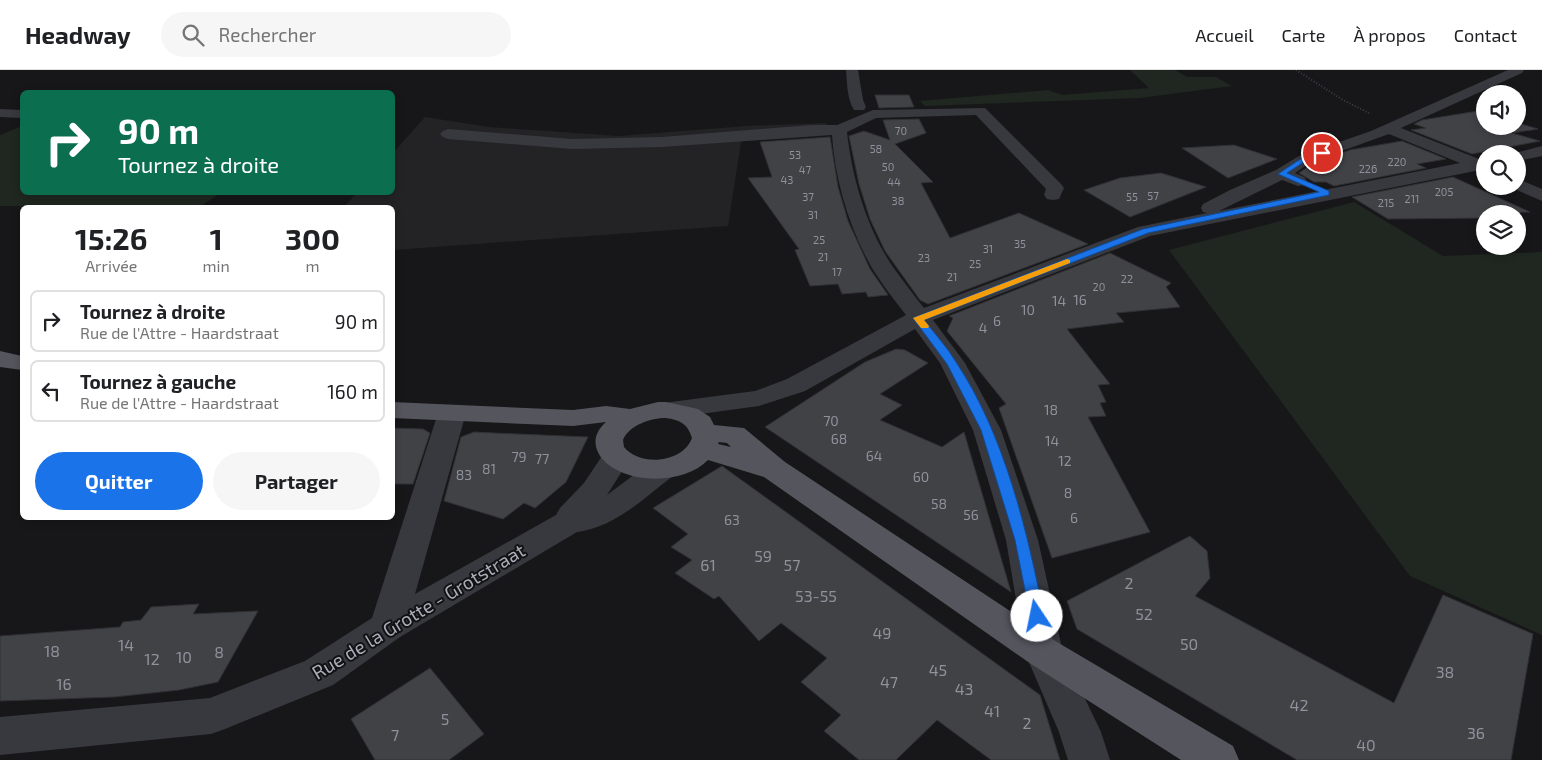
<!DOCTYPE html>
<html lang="fr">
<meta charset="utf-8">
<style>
body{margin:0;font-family:"Exo 2",sans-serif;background:#f6f6f6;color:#202124;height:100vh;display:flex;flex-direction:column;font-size:19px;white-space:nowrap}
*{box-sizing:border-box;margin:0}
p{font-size:16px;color:#757577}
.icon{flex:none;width:28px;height:28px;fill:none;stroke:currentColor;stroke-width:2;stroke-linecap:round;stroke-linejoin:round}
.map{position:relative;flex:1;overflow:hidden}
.side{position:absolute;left:20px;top:135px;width:375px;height:315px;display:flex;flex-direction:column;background:#fff;border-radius:8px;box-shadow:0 2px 8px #0003}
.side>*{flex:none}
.top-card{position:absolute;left:20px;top:20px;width:375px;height:105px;border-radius:8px;box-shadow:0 2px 8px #0003;background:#0b6e4f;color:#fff;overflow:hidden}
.fabs{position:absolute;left:1476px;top:15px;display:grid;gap:10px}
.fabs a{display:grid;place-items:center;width:50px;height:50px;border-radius:50%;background:#fff;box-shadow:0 2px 8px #0003;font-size:25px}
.pin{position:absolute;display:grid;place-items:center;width:42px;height:42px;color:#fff;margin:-21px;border:2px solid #fff;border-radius:50%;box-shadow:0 1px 5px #0007}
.me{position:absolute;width:55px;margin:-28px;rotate:349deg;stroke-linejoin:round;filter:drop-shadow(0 0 4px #0008)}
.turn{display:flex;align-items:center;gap:18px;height:105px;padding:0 15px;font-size:22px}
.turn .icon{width:65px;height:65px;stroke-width:2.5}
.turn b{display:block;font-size:35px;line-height:42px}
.eta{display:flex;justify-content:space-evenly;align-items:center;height:85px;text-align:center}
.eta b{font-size:30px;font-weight:700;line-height:35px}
.cta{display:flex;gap:10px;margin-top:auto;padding:10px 15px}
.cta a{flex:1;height:58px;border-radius:30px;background:#1a73e8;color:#fff;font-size:20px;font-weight:700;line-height:58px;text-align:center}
.cta a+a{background:#f6f6f6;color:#202124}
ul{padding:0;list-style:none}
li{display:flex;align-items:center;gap:15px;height:62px;margin:0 10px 8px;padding:0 5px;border:2px solid #e0e0e0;border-radius:8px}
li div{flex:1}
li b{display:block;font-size:19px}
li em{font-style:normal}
header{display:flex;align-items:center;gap:30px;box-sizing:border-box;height:70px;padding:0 25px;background:#fff;border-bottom:1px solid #e0e0e0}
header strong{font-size:24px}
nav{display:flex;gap:28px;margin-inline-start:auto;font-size:18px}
.search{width:350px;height:45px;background:#f6f6f6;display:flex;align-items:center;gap:12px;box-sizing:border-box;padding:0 18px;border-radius:28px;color:#757577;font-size:19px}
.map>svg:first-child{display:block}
.built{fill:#232326}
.green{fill:#1f2720}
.building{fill:#414246;stroke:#313135}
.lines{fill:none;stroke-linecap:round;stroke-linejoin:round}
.path{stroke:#3e3f45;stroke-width:2;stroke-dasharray:1 2;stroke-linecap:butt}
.minor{fill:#38393e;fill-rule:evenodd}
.major{fill:#54555d;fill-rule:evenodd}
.route{fill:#1a73e8;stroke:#114b97}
.slow{fill:#f59e0b}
.labels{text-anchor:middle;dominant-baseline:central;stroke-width:4;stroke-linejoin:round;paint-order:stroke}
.far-number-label{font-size:11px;fill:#8f929d}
.number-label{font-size:14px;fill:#8f929d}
.near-number-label{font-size:16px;fill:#8f929d}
.near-street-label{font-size:19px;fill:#a9adba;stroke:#121214}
</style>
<header>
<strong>Headway</strong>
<div class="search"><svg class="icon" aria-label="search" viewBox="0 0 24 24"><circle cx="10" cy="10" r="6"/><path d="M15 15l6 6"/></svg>Rechercher</div>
<nav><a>Accueil</a><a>Carte</a><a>À propos</a><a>Contact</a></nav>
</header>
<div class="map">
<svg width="1542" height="690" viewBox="0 0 1542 690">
<rect width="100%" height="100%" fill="#171719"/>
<path class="built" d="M 425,47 L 489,57 L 618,66 L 747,56 L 825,53 L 839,60 L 742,66 L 728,156 L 393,180 L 392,138 L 343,138 L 357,123 L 392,122 L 393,83 Z"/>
<path class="green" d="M 1130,0 L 1175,0 L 1187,7 L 1216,7 L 1232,16 L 1140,28 L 925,36 L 920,31 L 1048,20 L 1062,25 L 1149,18 Z
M 22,56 L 22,122 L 221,123 L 199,137 L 0,136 L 0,65 Z
M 1354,132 L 1443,186 L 1542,182 L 1542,565 L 1410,506 L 1169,180 Z"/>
<path class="building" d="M 875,25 L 909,25 L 914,37 L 879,38 Z
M 1478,41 L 1485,43 L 1485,56 L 1518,56 L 1518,53 L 1538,59 L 1512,63 L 1540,71 L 1472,84 L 1411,60 L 1426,58 L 1414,54 L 1422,50 Z
M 919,49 L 926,63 L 895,74 L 933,112 L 921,113 L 950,168 L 1019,143 L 1088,174 L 928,234 L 920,230 L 885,181 L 870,149 L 859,114 L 849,66 L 864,61 L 890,70 L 883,50 Z
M 830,67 L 838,117 L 848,151 L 870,199 L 888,225 L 868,227 L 866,222 L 842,224 L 838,214 L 810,216 L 795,180 L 799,179 L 748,108 L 772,107 L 760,72 Z
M 1402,71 L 1446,89 L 1417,94 L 1426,98 L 1334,116 L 1326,112 L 1314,112 L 1299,103 L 1312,94 L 1350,80 Z
M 1234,75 L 1277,89 L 1228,108 L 1182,78 Z
M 1161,103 L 1206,117 L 1130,147 L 1084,120 L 1120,108 Z
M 1453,107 L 1530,142 L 1485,143 L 1485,148 L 1388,149 L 1352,127 Z
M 1110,183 L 1171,213 L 1166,217 L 1180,237 L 1116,243 L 1124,252 L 1067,259 L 1110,314 L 1098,315 L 1106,332 L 1100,333 L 1106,346 L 1088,347 L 1150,462 L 1052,488 L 999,338 L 1006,334 L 947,261 L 953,248 L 949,246 Z
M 896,279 L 905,280 L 928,293 L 880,324 L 902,335 L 880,350 L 942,377 L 964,362 L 1011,522 L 765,357 L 865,292 Z
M 392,358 L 423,359 L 430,363 L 413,414 L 392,414 Z
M 474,362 L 494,363 L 588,367 L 566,412 L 535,438 L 524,433 L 503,449 L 444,431 L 461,367 Z
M 722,396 L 1040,625 L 1060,690 L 991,690 L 937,650 L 896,690 L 859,690 L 824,661 L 841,645 L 801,612 L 827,588 L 781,553 L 759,571 L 719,526 L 714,529 L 675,503 L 692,490 L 671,477 L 688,464 L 653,438 Z
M 1190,466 L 1207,481 L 1210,508 L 1195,526 L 1394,633 L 1443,525 L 1533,564 L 1511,690 L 1297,690 L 1077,559 L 1067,531 Z
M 199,534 L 193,544 L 258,541 L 218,612 L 179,620 L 114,627 L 0,631 L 0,566 L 120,557 L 123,552 L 141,550 L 151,537 Z
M 430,598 L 484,664 L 449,690 L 375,690 L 351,649 Z"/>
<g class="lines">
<path class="path" d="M 1296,0 L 1343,30 L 1369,43"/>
<path class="minor" d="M 846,0 L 858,0 L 863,30 L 866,37 L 864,40 L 854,40 C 847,29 847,13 846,0 Z
M 1508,0 L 1524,0 L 1522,3 L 1401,58 L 1479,89 L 1485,88 L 1485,99 L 1150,166 L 933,250 L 965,293 L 1001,360 L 1038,470 L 1063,583 L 1101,662 L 1110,690 L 1068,690 L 1059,662 L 1025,583 L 1006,470 L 973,360 L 940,293 L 915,259 L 805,321 L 759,336 L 671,348 L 661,346 L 657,340 L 661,334 L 671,332 L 755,321 L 787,309 L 906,245 C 894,230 882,214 872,198 C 849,158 835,110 832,65 L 662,77 L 572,79 L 448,69 L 443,67 L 440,64 L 443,61 L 448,59 L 572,69 L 662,67 L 812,55 L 837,55 L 873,40 L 985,38 L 1061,114 L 1064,118 L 1059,129 L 1053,130 L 1047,129 L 1044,125 L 1046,119 L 976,45 L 876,48 L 847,62 C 852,108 867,159 893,197 C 903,211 913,224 924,238 L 1138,157 L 1207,143 L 1203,142 L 1201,138 L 1203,134 L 1230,120 L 1276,100 L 1299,86 L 1371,61 ZM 1389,64 L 1460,93 L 1219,141 L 1282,110 L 1298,116 L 1304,115 L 1307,111 L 1304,107 L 1295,103 L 1311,92 Z
M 0,39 L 22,40 L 22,48 L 0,47 Z
M 1542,76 L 1542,86 L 1518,91 L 1518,84 L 1511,84 Z
M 1518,109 L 1542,119 L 1542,131 L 1512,118 L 1511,116 L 1518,116 Z
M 452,335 L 462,337 L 466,343 L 415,524 L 556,445 L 560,438 L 584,413 L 606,380 L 616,378 L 626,380 L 631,387 L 607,425 L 651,392 L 662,389 L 673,392 L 677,399 L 673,406 C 643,429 615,457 577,462 L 400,567 L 333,615 L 225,659 L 211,664 L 0,685 L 0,647 L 210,628 L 305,591 L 372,548 L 438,343 L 442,337 Z"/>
<path class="major" d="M 0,281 L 22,286 L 22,300 L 0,297 Z
M 392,332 L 573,340 L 606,336 L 630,339 L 658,332 L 666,332 L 698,339 L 710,347 L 714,355 L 744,358 L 785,392 L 1057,572 L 1233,676 L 1239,690 L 1181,690 L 1031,594 L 764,407 L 708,390 C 683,416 621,415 600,386 C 592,373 595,362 606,352 L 573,356 L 392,348 ZM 666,348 C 680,350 688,354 692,368 C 683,393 640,397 624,377 L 623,370 C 629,355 651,348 666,348 ZM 719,372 L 727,373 L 731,377 L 718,374 Z"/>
</g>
<path class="route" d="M 1320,81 L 1326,83 L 1307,90 L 1287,103 L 1329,121 L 1329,125 L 1148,163 L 924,250 C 935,264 947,277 956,292 C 1005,366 1027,460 1044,546 L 1042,550 L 1037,552 L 1031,550 L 1015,470 L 981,360 L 947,294 L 913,248 L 1143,159 L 1319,122 L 1278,104 L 1302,88 Z"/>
<path class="slow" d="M 1067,189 L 1070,190 L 1070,193 L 924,250 L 929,256 L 928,258 L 921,258 L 913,248 Z"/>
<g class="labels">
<g class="far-number-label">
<text x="901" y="60">70</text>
<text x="876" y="78">58</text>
<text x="795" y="84">53</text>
<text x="1397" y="91">220</text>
<text x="888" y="96">50</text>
<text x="1368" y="98">226</text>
<text x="805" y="99">47</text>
<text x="787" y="109">43</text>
<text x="894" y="111">44</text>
<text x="1444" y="121">205</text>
<text x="1153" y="125">57</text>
<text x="808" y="126">37</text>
<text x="1132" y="126">55</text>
<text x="1412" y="128">211</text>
<text x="898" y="130">38</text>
<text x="1386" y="132">215</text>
<text x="813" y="144">31</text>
<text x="819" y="169">25</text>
<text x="1020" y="173">35</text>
<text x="988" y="178">31</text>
<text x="823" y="186">21</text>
<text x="924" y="187">23</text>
<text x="975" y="193">25</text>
<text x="837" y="201">17</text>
<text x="952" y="206">21</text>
<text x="1127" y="208">22</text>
<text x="1099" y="216">20</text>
</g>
<g class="number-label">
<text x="1080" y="229">16</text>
<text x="1059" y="230">14</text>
<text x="1028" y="239">10</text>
<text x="997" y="250">6</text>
<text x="983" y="257">4</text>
<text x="1051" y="339">18</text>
<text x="831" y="350">70</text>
<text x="839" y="368">68</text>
<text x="1052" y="370">14</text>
<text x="874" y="385">64</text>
<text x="519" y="386">79</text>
<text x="542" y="388">77</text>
<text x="1065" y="390">12</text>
<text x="489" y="398">81</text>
<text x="464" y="404">83</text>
<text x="921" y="406">60</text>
<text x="1068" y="422">8</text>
<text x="939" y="433">58</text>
<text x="971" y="444">56</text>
<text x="1074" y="447">6</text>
<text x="732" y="449">63</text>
</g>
<g class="near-number-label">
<text x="763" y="485">59</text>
<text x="708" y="494">61</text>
<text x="792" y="494">57</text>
<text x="1129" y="512">2</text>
<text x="816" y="525">53-55</text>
<text x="1144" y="543">52</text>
<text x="882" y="562">49</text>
<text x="1189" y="573">50</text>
<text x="126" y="574">14</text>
<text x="52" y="580">18</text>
<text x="219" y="581">8</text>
<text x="184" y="586">10</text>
<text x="152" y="588">12</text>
<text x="938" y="599">45</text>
<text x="1445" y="601">38</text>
<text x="889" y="611">47</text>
<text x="64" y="613">16</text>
<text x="964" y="618">43</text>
<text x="1299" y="634">42</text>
<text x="992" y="640">41</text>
<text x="445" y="648">5</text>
<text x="1027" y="652">2</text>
<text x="1476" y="662">36</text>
<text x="395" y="664">7</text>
<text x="1366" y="674">40</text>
</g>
<g class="near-street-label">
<text transform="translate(418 541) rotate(-31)">Rue de la Grotte - Grotstraat</text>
</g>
</g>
</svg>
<div class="fabs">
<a><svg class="icon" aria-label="sound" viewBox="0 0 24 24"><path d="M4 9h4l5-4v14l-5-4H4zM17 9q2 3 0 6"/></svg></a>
<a><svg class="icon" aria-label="search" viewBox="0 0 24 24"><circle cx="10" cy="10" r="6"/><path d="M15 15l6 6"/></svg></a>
<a><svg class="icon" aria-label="layers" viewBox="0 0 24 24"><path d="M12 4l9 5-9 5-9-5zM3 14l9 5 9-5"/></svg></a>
</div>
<div class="pin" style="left:1322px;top:83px;background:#d93025"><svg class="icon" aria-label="arrive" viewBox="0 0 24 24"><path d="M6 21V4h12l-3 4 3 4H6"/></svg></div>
<svg class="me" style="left:1037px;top:546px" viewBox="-20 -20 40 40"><circle r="19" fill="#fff"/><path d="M0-13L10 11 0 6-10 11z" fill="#1a73e8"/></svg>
<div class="top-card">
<div class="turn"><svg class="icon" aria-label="right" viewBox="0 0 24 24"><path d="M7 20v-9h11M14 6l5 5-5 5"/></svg><div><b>90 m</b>Tournez à droite</div></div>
</div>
<section class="side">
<div class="eta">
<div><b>15:26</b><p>Arrivée</p></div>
<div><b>1</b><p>min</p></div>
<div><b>300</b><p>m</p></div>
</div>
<ul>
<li><svg class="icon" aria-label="right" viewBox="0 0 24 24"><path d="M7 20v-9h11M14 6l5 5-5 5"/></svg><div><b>Tournez à droite</b><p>Rue de l'Attre - Haardstraat</p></div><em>90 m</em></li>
<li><svg class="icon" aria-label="left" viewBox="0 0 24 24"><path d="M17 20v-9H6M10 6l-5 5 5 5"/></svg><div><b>Tournez à gauche</b><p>Rue de l'Attre - Haardstraat</p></div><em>160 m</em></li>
</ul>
<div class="cta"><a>Quitter</a><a>Partager</a></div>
</section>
</div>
